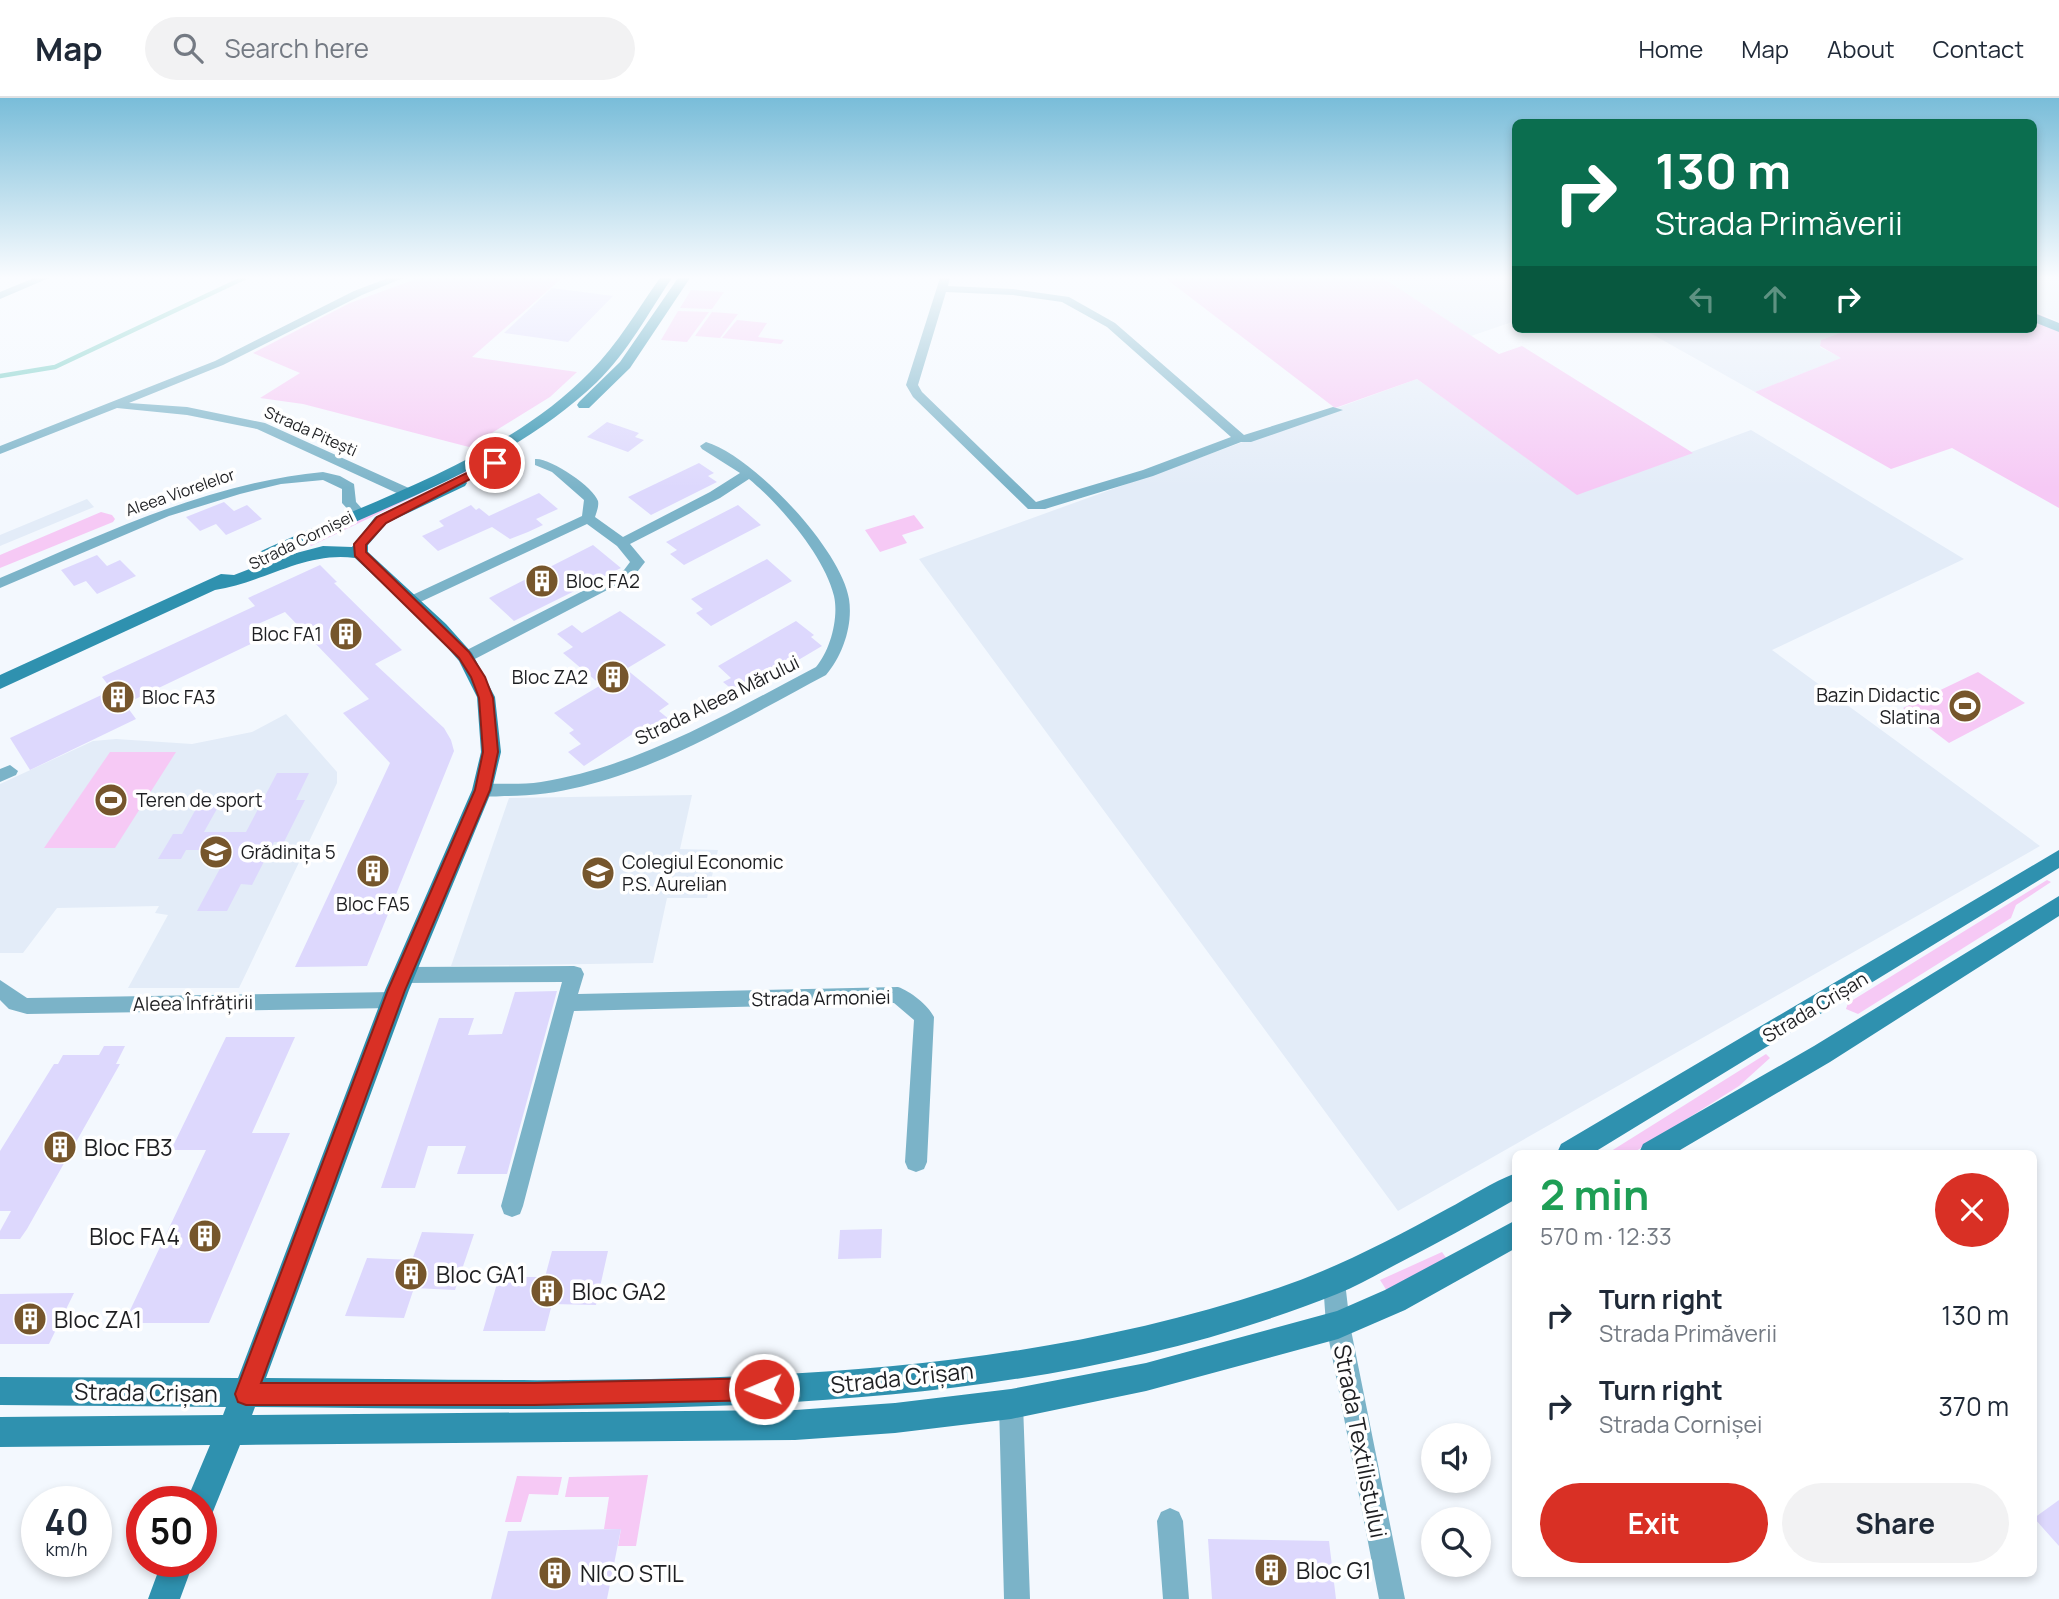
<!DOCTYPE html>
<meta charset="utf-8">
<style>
body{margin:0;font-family:Manrope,sans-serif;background:#f2f2f3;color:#1f2937;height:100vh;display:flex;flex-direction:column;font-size:26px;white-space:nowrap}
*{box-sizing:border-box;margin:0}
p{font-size:23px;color:#747a83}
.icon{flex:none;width:38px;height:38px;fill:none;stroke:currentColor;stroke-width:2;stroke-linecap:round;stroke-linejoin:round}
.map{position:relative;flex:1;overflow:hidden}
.details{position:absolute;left:1512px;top:1052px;width:525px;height:427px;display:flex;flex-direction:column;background:#fff;border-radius:10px;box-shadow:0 4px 10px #0003}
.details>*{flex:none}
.top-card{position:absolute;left:1512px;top:21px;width:525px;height:214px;border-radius:10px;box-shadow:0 4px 10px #0003;background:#0b6e4f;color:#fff;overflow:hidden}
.fabs{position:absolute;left:1421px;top:1325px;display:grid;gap:14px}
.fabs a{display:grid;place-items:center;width:70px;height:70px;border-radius:50%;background:#fff;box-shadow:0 4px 10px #0003;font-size:35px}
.speed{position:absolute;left:21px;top:1388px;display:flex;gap:14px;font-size:35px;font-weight:700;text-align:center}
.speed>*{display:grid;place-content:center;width:91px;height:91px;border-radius:50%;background:#fff;box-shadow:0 4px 10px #0003;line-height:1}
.speed small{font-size:18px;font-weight:400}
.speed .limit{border:10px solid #d22;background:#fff;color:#111}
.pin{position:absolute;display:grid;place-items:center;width:60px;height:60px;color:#fff;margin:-30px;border:4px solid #fff;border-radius:50%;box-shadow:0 2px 7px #0007}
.me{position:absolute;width:77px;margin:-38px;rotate:269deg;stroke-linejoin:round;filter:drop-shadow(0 0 5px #0008)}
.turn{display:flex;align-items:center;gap:24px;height:147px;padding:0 28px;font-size:32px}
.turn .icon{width:91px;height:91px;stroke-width:2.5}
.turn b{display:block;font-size:49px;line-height:60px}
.lanes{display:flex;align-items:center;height:66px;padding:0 28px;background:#0003;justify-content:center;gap:35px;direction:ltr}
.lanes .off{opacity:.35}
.round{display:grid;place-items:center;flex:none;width:74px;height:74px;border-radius:37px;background:#f2f2f3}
.summary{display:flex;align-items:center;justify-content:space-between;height:119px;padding:0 28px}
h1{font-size:42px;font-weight:700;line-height:52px;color:#1e9e55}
.cta{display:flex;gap:14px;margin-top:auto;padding:14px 28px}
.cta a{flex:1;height:80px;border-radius:42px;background:#d93025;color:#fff;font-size:28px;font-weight:700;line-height:80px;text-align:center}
.cta a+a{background:#f2f2f3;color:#1f2937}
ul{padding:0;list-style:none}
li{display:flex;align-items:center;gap:21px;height:91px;padding:0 28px}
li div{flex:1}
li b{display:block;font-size:26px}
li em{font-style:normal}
header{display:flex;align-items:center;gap:42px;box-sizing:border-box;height:98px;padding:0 35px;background:#fff;border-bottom:2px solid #e0e1e3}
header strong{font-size:33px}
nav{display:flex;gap:38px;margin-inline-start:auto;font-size:24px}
.search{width:490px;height:63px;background:#f2f2f3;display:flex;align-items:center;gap:18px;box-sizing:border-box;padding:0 24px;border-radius:38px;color:#747a83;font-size:26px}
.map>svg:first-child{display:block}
.built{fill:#e3ecf8}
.green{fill:#f6c9f5}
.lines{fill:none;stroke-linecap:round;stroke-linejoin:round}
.stream{stroke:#74cbc3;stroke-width:4.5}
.building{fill:#ddd8fd}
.street{fill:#7bb3c8;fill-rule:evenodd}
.secondary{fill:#2f91af;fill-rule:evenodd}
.route{fill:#d93025;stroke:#8d1f18;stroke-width:2}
.labels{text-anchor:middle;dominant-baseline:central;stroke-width:7;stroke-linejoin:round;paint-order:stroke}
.far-street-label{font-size:16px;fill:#1e1f22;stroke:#fff}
.poi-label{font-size:19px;fill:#1e1f22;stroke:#fff;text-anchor:start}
.street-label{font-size:19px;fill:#1e1f22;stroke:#fff}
.near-poi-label{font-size:23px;fill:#1e1f22;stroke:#fff;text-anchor:start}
.near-street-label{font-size:23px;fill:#1e1f22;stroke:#fff}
</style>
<header>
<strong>Map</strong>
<div class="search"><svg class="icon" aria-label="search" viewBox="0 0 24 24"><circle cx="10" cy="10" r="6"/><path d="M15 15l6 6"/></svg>Search here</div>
<nav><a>Home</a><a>Map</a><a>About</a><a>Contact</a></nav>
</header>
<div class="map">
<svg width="2059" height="1501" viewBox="0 0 2059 1501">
<rect width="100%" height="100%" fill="#f3f8fe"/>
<path class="built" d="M 1383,180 L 1515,180 L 1515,223 L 1471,238 Z
M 2034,180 L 2059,180 L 2059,224 L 2034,213 Z
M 1643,231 L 1851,231 L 1821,242 L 1820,249 L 1842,260 L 1755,294 Z
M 1417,281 L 1577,396 L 1751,332 L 1964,461 L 1772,552 L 2040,748 L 1398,1113 L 919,461 Z
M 87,401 L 94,409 L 0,448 L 0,437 Z
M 286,616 L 337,674 L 337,685 L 239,890 L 128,890 L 168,817 L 155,815 L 159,808 L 57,810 L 23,855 L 0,855 L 0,686 L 93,643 L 116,641 L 192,646 L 252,634 Z
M 692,697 L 680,751 L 718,752 L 707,800 L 667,800 L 653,865 L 451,868 L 509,700 Z"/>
<path class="green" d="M 419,180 L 562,180 L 472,259 L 577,274 L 550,299 L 469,349 L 303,306 L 260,300 L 300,275 L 253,255 L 350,205 Z
M 1165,180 L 1383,180 L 1499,256 L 1522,248 L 1693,355 L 1577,397 L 1417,281 L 1335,310 Z
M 691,192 L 724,194 L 712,211 L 680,210 Z
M 678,213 L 709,214 L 687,244 L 661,242 Z
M 712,214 L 738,216 L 720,240 L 695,238 Z
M 2034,214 L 2059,225 L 2059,410 L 1952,350 L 1891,371 L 1755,294 L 1841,260 L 1820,248 L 1821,242 L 1851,231 L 2034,231 Z
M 737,222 L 767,225 L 758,239 L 784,242 L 781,246 L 722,240 Z
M 480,365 L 480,367 L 311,448 L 308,444 Z
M 101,414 L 112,417 L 115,421 L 113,424 L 0,470 L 0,457 Z
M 914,417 L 924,430 L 902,437 L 907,445 L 880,454 L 865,432 Z
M 1978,574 L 2025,605 L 1949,645 L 1903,610 Z
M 110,654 L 176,654 L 115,750 L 44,750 Z
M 2047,782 L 2051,784 L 2016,807 L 2011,820 L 1858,916 L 1846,911 L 1848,905 Z
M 1766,956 L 1770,960 L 1739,988 L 1633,1055 L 1608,1055 Z
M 1442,1154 L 1449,1164 L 1387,1193 L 1380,1182 Z
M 648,1377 L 636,1448 L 618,1448 L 621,1431 L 604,1431 L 609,1399 L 565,1399 L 569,1379 Z
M 517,1378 L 562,1379 L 558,1397 L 529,1396 L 521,1424 L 505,1424 Z"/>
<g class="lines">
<path class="stream" d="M 0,278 L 55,269 L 244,180"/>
</g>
<path class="building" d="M 552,190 L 613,198 L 568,244 L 504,235 Z
M 607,324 L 639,335 L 635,339 L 644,342 L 628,354 L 587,339 Z
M 699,365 L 714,375 L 708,378 L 717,384 L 651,417 L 628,399 Z
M 539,395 L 558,411 L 536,421 L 543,427 L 528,434 L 510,441 L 492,429 L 438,453 L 422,438 L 444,428 L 439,423 L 471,407 L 476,412 L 479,410 L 489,418 Z
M 224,404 L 234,413 L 247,407 L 262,421 L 226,437 L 216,426 L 200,433 L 186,419 Z
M 738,407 L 761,427 L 684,467 L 670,456 L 677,452 L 666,444 Z
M 593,447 L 621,470 L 514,523 L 489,500 Z
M 97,457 L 107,468 L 120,462 L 136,478 L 97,496 L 86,483 L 74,488 L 61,472 Z
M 767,461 L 792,483 L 711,528 L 696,515 L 703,511 L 691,501 Z
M 320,467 L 337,484 L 334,485 L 402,552 L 375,566 L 444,630 L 451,642 L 454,653 L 367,868 L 295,869 L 390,665 L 343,615 L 369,601 L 285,514 L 249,530 L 259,542 L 125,606 L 136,621 L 30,672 L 10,640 L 112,592 L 102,579 L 255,508 L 248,500 Z
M 620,513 L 666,547 L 626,571 L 669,606 L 659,613 L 675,626 L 648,643 L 637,633 L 584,668 L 568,654 L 581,646 L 569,635 L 574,632 L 554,615 L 601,587 L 563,555 L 573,549 L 557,536 L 572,527 L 582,535 Z
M 796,523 L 814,537 L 811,539 L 822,548 L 739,597 L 723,584 L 731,580 L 718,568 Z
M 277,675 L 309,675 L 296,702 L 305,702 L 284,744 L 274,744 L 252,787 L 241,786 L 227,813 L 197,813 L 230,752 L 186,752 L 181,761 L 158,761 L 173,736 L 182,736 L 197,709 L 218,709 L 204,734 L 246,734 Z
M 557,893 L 507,1076 L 457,1076 L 466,1048 L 428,1048 L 415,1090 L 381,1090 L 439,920 L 474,920 L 468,937 L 502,936 L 515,894 Z
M 226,939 L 295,939 L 252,1035 L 290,1035 L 209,1225 L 124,1225 L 206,1052 L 171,1052 Z
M 104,948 L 125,948 L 116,966 L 120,966 L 27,1131 L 20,1141 L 0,1141 L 0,1133 L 11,1113 L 0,1113 L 0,1053 L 54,966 L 58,966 L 63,957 L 99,957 Z
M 882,1131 L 881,1160 L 838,1161 L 840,1132 Z
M 422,1134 L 474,1136 L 455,1192 L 414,1190 L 404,1220 L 345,1218 L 367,1160 L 412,1162 Z
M 552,1153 L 608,1153 L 596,1207 L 552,1206 L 545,1233 L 483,1233 L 499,1179 L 545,1179 Z
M 74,1195 L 49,1246 L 0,1246 L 0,1196 Z
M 2059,1402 L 2059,1448 L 2034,1420 Z
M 621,1431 L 607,1501 L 491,1501 L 508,1433 Z
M 1208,1441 L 1329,1443 L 1336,1501 L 1212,1501 Z"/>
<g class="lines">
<path class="street" d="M 34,180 L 49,180 L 0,201 L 0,194 Z
M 388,180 L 403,180 L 362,197 L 223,267 L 129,305 L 187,309 L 265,325 L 411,391 L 411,397 L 401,397 L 257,331 L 187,317 L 117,310 L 0,356 L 0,348 L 215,263 L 354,193 Z
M 940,180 L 950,180 L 948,188 L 1013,191 L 1069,199 L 1115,225 L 1244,337 L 1333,309 L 1343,312 L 1251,344 L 1241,344 L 1153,378 L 1045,411 L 1028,411 L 913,299 L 906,287 ZM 946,194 L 1013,197 L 1062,204 L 1107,229 L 1231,339 L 1143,372 L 1036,404 L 922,294 L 918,287 Z
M 706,344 C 753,358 841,451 849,501 C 853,527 843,557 826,577 C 731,627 619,698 508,698 C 498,698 486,700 476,696 L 474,692 L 476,688 L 482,686 C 501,685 521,687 541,684 C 640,668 728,615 816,569 C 830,553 839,520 834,498 C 824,457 780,407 749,381 L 720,400 L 630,446 L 645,464 L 634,478 L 471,563 L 461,563 L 458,559 L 461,555 L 624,472 L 630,464 L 617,448 L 587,426 L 416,506 L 411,508 L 404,503 L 406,500 L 582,418 L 584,402 L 552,374 L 535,367 L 535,361 C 549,359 594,389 598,403 C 599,408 597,413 595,419 L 623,439 L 710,394 L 740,375 L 702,351 L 700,348 Z
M 323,374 L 340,378 L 354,386 L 356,404 L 365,414 L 363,417 L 353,417 L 342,405 L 342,391 L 323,382 L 281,386 L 240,396 L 169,418 L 0,490 L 0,480 C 105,435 208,385 323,374 Z
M 10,667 L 18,673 L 16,677 L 0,684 L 0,671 Z
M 574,868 L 581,870 L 584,876 L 578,896 L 898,889 C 910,893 928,907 934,919 L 927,1064 L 924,1071 L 916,1074 L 908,1071 L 905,1064 L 914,922 L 894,905 L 574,913 L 523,1108 L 520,1116 L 512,1119 L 504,1116 L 501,1108 L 562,884 L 404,885 L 397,883 L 394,877 L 397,871 L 404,869 Z
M 0,882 L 27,900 L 393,894 L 400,896 L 403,902 L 400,908 L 393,910 L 27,916 L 9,911 L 0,902 Z
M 1334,1173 L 1342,1176 L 1345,1184 L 1350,1227 L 1405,1501 L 1379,1501 L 1326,1227 L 1323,1184 L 1326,1176 Z
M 1011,1294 L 1020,1297 L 1023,1306 L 1030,1501 L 1004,1501 L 999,1306 L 1002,1297 Z
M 1170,1410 L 1179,1414 L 1183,1423 L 1189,1501 L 1163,1501 L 1157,1423 L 1161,1414 Z"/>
<path class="secondary" d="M 660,180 L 672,180 C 648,215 628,254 597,284 C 506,371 379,409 267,464 L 255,464 L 253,460 L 255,456 C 365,404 504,363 590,274 C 618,246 637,212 660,180 Z
M 678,180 L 690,180 L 630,270 L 589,310 L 579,310 L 577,307 L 579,304 L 620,264 Z
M 2034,215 L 2059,225 L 2059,234 L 2034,224 Z
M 459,380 L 465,382 L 467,385 L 465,388 L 387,425 L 368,447 L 368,454 L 446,526 L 472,555 L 495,599 L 501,654 L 492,692 L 409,892 L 266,1280 C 603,1282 954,1299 1278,1190 C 1337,1170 1392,1141 1447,1111 C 1470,1099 1492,1084 1516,1075 L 1516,1101 C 1476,1124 1436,1146 1395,1167 C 1376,1177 1357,1188 1337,1196 C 1002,1330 610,1311 255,1309 L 252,1317 L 795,1312 L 895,1305 L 1011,1291 L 1146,1265 L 1337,1213 L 1385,1192 L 1516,1122 L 1516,1150 L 1405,1212 L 1338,1241 L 1146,1293 L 1011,1321 L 895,1335 L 795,1342 L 240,1347 L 212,1416 L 201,1420 L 201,1404 L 186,1404 L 210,1347 L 0,1349 L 0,1319 L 223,1317 L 226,1309 L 0,1307 L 0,1279 L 238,1280 L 385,892 L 472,692 L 481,654 L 477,599 L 459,563 L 434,534 L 355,460 C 305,453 263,485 215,492 L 0,591 L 0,577 L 221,476 L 234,477 L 281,459 L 323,448 L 352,449 L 375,419 Z
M 2059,752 L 2059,770 L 1593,1055 L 1557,1055 L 1561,1046 Z
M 2059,798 L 2059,818 L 1830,964 L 1675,1055 L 1639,1055 L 1643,1046 L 1814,948 Z
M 162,1463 L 194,1463 L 180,1501 L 148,1501 Z"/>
</g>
<linearGradient id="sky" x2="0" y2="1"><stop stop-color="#79bdd9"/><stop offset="0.46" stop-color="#fafcff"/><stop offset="1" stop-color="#fafcff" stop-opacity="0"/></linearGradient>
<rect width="2059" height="390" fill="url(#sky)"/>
<path class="route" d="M 491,363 L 501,365 L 386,425 L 366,447 L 366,454 L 469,554 L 485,579 L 493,600 L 498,654 L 490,692 L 405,892 L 261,1285 L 534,1285 L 764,1280 L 772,1283 L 775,1291 L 772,1299 L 764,1302 L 534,1307 L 246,1307 L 238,1304 L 235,1296 L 388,892 L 475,692 L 483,654 L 479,600 L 471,579 L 459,560 L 355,458 L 354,446 L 377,419 Z"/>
<defs>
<symbol id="building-disc" viewBox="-11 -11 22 22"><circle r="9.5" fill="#76562c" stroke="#fff"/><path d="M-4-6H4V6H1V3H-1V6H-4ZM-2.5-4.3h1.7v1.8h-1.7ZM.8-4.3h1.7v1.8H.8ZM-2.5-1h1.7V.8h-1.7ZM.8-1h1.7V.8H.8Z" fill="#fff"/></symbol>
<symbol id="stadium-disc" viewBox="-11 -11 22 22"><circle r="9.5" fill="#76562c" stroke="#fff"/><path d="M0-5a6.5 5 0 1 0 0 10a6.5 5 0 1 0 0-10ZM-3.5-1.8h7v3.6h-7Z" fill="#fff"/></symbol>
<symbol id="school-disc" viewBox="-11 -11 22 22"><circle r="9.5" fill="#76562c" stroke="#fff"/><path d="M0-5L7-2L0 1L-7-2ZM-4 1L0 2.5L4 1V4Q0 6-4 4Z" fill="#fff"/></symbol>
</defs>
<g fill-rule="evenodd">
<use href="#building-disc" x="523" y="464" width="38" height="38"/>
<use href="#building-disc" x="327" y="517" width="38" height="38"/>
<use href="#building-disc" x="594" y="560" width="38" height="38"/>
<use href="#building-disc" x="99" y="580" width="38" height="38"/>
<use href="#stadium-disc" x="1946" y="589" width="38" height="38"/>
<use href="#stadium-disc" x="92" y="683" width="38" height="38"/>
<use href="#school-disc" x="197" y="735" width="38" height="38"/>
<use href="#building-disc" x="354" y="754" width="38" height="38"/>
<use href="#school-disc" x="579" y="756" width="38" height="38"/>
<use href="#building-disc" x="41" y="1030" width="38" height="38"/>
<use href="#building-disc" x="186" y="1119" width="38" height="38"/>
<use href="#building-disc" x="392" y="1157" width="38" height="38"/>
<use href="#building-disc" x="528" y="1174" width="38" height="38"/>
<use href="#building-disc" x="11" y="1202" width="38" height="38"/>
<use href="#building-disc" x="1252" y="1453" width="38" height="38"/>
<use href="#building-disc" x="536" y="1456" width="38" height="38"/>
</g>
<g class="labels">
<g class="far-street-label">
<text transform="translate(311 333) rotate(24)">Strada Pitești</text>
<text transform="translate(180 394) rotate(-19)">Aleea Viorelelor</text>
<text transform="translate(301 442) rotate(-26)">Strada Cornișei</text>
</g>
<g class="poi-label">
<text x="566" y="483">Bloc FA2</text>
<text x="322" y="536" text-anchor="end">Bloc FA1</text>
<text x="588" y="579" text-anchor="end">Bloc ZA2</text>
<text x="1940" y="597" text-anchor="end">Bazin Didactic<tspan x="1940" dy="22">Slatina</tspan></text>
<text x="142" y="599">Bloc FA3</text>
<text x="136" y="702">Teren de sport</text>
<text x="241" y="754">Grădinița 5</text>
<text x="622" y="764">Colegiul Economic<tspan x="622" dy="22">P.S. Aurelian</tspan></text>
<text x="373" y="806" text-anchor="middle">Bloc FA5</text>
</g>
<g class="street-label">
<text transform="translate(717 602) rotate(-26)">Strada Aleea Mărului</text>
<text transform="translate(821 900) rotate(-1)">Strada Armoniei</text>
<text transform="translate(193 905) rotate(-1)">Aleea Înfrățirii</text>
<text transform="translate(1815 909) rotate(-31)">Strada Crișan</text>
</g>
<g class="near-poi-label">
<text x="84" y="1049">Bloc FB3</text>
<text x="180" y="1138" text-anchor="end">Bloc FA4</text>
<text x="436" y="1176">Bloc GA1</text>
<text x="572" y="1193">Bloc GA2</text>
<text x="54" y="1221">Bloc ZA1</text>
<text x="1296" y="1472">Bloc G1</text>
<text x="580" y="1475">NICO STIL</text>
</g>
<g class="near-street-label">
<text transform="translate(902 1279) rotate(-6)">Strada Crișan</text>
<text transform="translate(146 1294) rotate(1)">Strada Crișan</text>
<text transform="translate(1361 1343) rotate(79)">Strada Textilistului</text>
</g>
</g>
</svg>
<div class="fabs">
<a><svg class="icon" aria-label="sound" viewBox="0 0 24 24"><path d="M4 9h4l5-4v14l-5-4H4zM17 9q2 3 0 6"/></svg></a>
<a><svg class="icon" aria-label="search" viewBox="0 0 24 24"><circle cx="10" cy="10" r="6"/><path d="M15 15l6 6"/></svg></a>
</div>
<div class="speed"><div>40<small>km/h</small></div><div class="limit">50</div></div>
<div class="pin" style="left:495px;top:365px;background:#d93025"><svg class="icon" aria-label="arrive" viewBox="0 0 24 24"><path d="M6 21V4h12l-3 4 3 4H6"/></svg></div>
<svg class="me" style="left:764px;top:1291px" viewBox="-20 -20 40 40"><circle r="17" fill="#d93025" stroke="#fff" stroke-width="3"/><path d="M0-11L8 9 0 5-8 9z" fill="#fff"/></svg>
<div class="top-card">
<div class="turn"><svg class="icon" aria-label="right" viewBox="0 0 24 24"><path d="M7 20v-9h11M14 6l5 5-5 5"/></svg><div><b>130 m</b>Strada Primăverii</div></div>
<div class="lanes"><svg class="icon off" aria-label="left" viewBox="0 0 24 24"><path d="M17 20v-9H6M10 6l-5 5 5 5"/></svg><svg class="icon off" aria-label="ahead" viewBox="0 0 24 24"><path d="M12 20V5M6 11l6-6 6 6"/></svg><svg class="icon" aria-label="right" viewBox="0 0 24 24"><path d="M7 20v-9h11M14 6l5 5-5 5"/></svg></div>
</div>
<section class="details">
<div class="summary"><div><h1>2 min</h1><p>570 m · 12:33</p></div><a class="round" style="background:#d93025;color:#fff"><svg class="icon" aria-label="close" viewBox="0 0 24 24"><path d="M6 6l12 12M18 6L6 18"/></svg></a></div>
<ul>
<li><svg class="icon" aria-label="right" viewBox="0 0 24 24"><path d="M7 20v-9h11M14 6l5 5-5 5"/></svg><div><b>Turn right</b><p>Strada Primăverii</p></div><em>130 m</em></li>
<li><svg class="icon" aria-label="right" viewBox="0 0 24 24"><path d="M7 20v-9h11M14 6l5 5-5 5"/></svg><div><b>Turn right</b><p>Strada Cornișei</p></div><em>370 m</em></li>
</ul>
<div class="cta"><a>Exit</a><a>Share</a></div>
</section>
</div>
